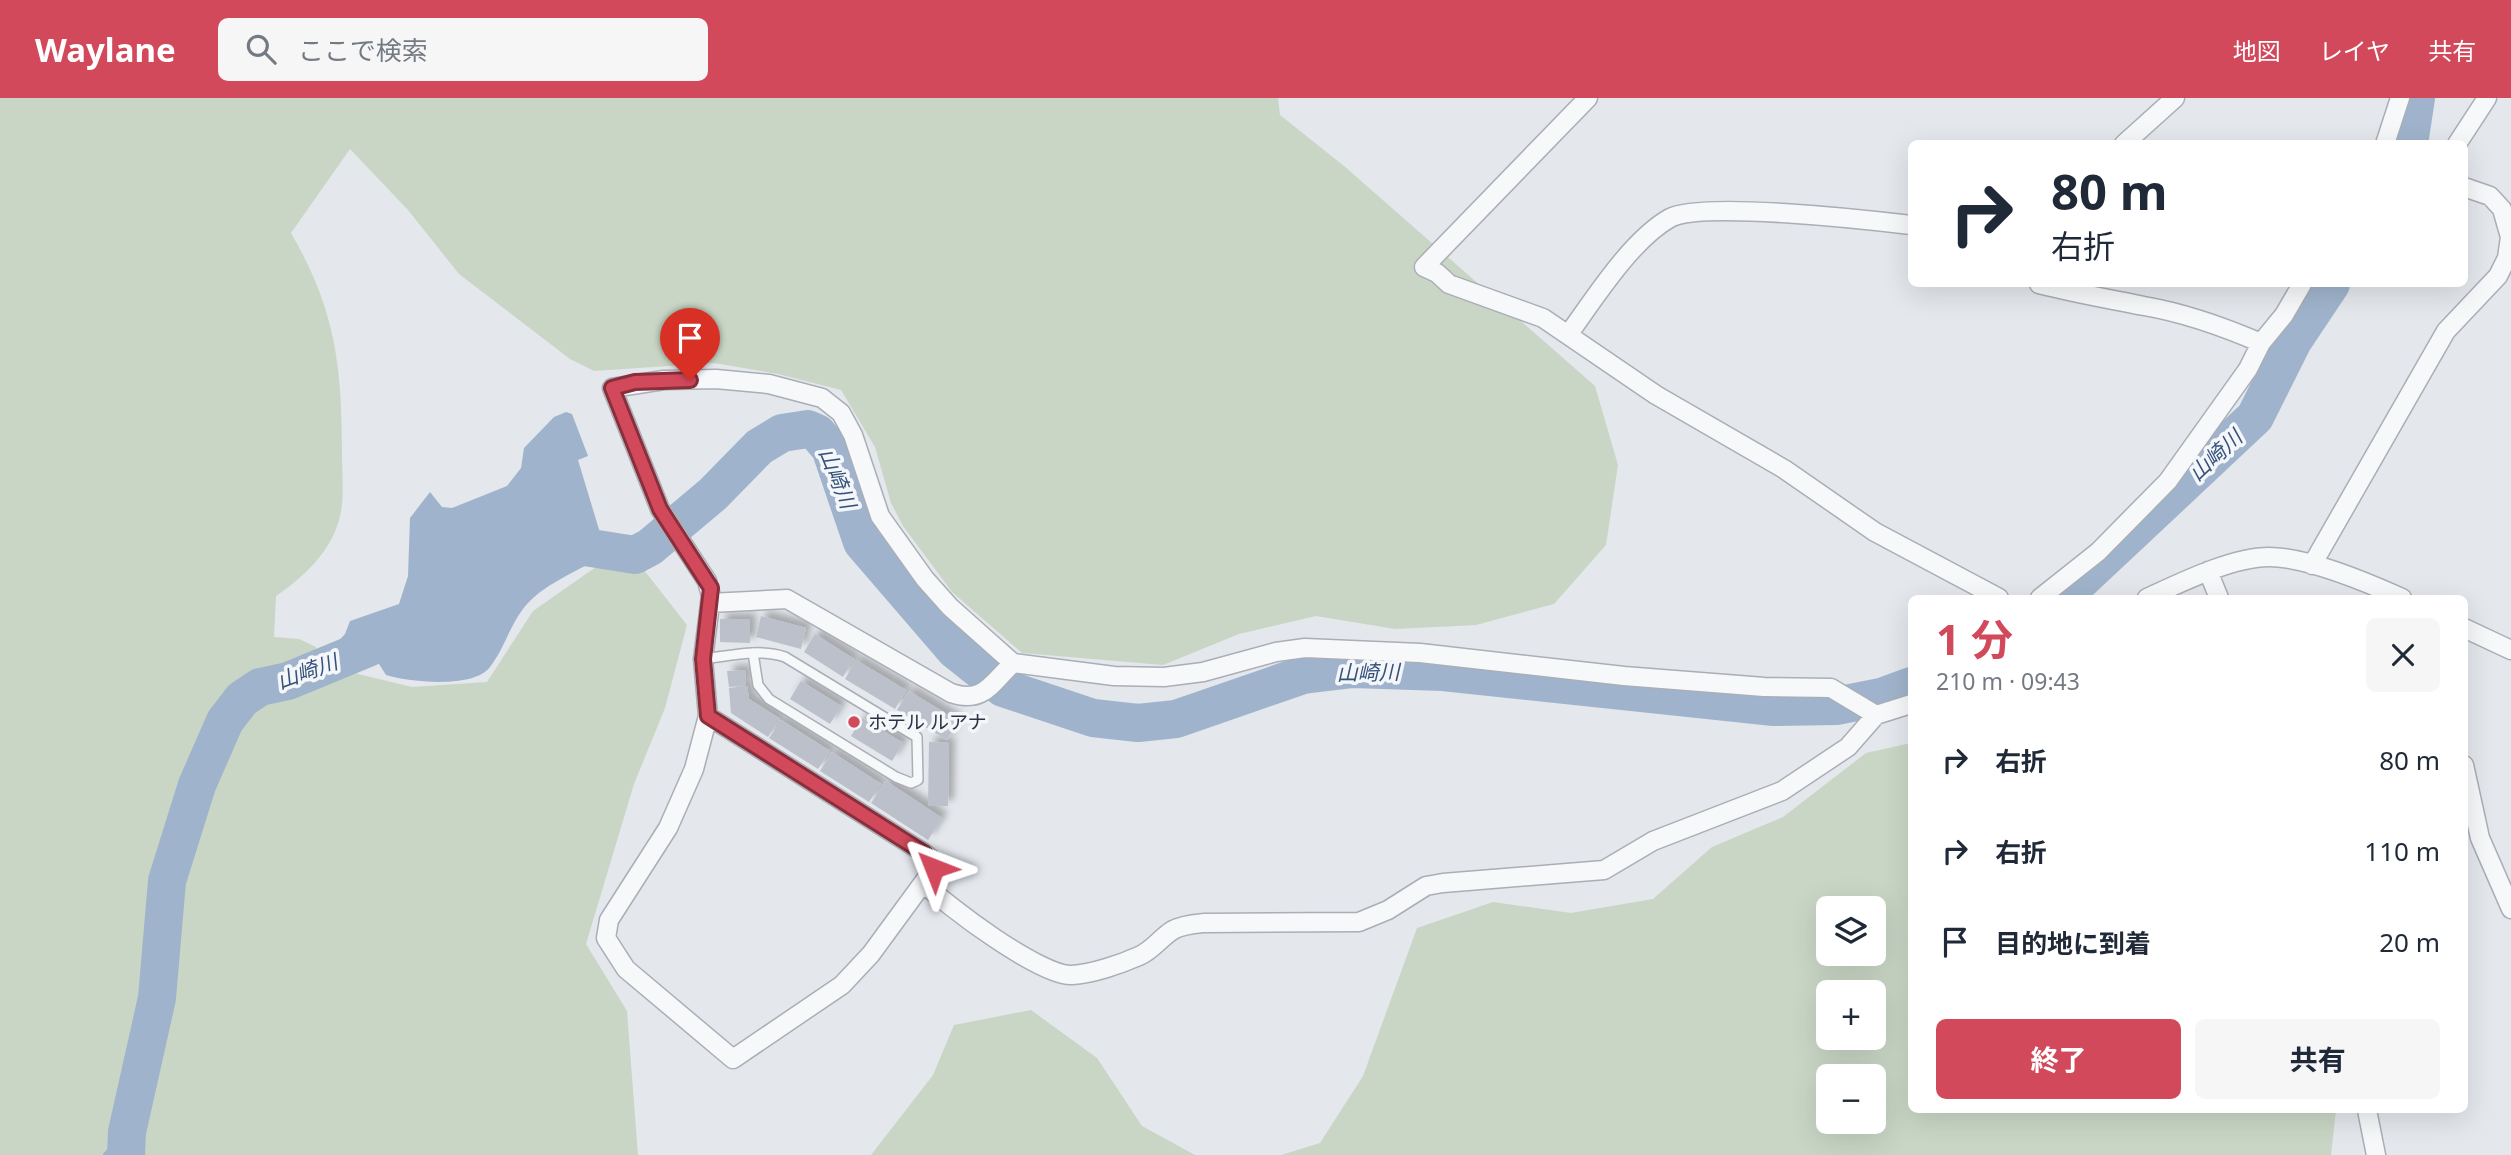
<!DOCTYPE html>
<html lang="ja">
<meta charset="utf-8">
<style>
body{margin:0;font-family:"Noto Sans","Noto Sans JP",sans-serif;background:#f6f6f7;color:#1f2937;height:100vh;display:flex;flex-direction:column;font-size:26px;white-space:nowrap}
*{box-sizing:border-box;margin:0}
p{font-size:23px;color:#747a83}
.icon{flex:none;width:38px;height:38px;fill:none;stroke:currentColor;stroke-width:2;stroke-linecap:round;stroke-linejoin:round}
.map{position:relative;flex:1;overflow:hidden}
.side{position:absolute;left:1908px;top:497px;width:560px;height:518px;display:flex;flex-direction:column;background:#fff;border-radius:10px;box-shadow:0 7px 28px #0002}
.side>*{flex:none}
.top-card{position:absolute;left:1908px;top:42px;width:560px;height:147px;border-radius:10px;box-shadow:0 7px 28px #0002;background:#fff;color:#1f2937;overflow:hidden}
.controls{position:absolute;left:1816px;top:798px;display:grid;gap:14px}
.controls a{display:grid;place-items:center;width:70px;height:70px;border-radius:10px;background:#fff;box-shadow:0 7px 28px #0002;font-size:35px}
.pin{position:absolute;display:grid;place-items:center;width:60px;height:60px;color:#fff;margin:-72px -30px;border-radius:50% 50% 50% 0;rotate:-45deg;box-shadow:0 0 7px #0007}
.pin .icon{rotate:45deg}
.me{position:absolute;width:77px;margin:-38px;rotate:315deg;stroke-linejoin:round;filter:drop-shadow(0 0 5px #0008)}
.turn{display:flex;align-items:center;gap:24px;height:147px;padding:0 28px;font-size:32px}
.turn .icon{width:91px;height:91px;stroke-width:2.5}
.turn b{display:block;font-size:49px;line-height:60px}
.round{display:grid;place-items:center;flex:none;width:74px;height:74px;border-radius:10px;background:#f6f6f7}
.headline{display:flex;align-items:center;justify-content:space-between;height:119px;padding:0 28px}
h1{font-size:42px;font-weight:700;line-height:52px;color:#d1495b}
.action{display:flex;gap:14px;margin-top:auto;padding:14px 28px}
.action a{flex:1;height:80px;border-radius:10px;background:#d1495b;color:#fff;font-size:28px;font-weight:700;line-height:80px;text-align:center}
.action a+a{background:#f6f6f7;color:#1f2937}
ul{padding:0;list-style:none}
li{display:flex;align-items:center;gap:21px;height:91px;padding:0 28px}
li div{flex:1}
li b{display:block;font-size:26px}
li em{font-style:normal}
header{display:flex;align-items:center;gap:42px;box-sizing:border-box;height:98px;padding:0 35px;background:#d1495b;color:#fff}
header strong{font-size:33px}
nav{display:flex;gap:38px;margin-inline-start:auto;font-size:24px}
.search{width:490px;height:63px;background:#f6f6f7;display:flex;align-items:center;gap:18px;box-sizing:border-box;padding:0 24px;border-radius:10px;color:#747a83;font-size:26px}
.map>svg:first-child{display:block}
.green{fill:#c9d6c5;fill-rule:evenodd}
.water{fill:#9fb4cc}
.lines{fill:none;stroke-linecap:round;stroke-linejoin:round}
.stream{stroke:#9fb4cc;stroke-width:6}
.river{stroke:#9fb4cc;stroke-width:38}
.building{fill:#bbc0ca;filter:url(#shadow)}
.lane-casing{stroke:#a9aeb7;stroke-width:12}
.street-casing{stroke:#a9aeb7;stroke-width:21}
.lane{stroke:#f7f8fa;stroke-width:9}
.street{stroke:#f7f8fa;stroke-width:18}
.route-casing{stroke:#882f3b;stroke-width:18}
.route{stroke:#d1495b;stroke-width:12}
.poi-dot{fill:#d1495b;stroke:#f4f6f9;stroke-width:2.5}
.labels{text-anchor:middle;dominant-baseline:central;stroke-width:7;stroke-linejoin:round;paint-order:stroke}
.poi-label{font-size:19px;fill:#2b3445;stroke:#f4f6f9;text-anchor:start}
.water-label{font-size:21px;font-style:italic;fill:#34527a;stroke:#f4f6f9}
</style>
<header>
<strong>Waylane</strong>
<div class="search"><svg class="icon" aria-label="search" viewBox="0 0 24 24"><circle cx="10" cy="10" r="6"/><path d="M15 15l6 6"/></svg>ここで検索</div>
<nav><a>地図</a><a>レイヤ</a><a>共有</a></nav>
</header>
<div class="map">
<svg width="2511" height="1057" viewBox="0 0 2511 1057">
<defs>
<filter id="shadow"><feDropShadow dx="6" dy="-6" stdDeviation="3.5" flood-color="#0004"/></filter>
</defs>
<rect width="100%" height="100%" fill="#e4e7ec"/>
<path class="green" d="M 0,0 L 1278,0 L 1280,17 L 1344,68 L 1595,288 L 1618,367 L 1606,447 L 1554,506 L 1476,527 L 1395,531 L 1316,518 L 1239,536 L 1163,567 L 1022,555 L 952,494 L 903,428 L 891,405 L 875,349 L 841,292 L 778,276 L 714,265 L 594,273 L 570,261 L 459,176 L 408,112 L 350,51 L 291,135 C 336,212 342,270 342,357 C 342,382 346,406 336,431 C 325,459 301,481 276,498 L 274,539 L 299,541 L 316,549 L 319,576 L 324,580 L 337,580 L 350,574 L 412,589 L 487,584 L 533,513 L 606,462 L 640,467 L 687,527 L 665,610 L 634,686 L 586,846 L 627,913 L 638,1057 L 0,1057 Z
M 1911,645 L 1911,1012 L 2336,1012 L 2331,1057 L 1281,1057 L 1320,1045 L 1363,978 L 1417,830 L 1493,804 L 1571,815 L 1653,801 L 1712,749 L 1783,719 L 1866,655 ZM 1829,810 L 1874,810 L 1874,856 L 1829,856 ZM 1874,894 L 1874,940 L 1829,940 L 1829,894 ZM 1874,978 L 1874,1024 L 1829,1024 L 1829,978 Z
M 1031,912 L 1097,960 L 1142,1028 L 1195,1057 L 871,1057 L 933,977 L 954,927 Z"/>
<path class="water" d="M 566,314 L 572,316 L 588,358 L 578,362 L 604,448 L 603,458 C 581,471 552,483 533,500 C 511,520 507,547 490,569 C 474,591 408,584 386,577 L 379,566 L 370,563 L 334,578 L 320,575 L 319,564 L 345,536 L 350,523 L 399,506 L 408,478 L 410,420 L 430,394 L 442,409 L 452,410 L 507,388 L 521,370 L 524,350 L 554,319 Z"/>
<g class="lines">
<path class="stream" d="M 106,1057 L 127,1034"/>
<path class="river" d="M 2409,46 L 2416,0
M 553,444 L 635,457 L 650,449 L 713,396 L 759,349 L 782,335 L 808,331 L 817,335 L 830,350 L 862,444 L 955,552 L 1003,590 L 1093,620 L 1138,625 L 1176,621 L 1303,577 L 1353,571 L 1443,574 L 1774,609 L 1836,608 L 1881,599 L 1911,588
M 2062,500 L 2255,319 L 2293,243 L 2331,186
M 126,1057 L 127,1034 L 157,900 L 167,783 L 197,687 L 225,623 L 242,601 L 260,589 L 288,583 L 368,550"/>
</g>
<path class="building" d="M 761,518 L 806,530 L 801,551 L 756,539 Z
M 720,521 L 750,521 L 750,545 L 720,544 Z
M 815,536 L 854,561 L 843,579 L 804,554 Z
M 856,562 L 906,592 L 895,611 L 845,581 Z
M 745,572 L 746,587 L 729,589 L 727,573 Z
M 801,583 L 841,608 L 830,626 L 790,601 Z
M 747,588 L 749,601 L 780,621 L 768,639 L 731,615 L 729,590 Z
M 909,593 L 958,623 L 947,642 L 897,612 Z
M 862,620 L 903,645 L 892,663 L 851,638 Z
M 781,622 L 830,653 L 818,671 L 769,640 Z
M 929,644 L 949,645 L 948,708 L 928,708 Z
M 832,654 L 881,686 L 869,704 L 820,673 Z
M 886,683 L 942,720 L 928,742 L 871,705 Z"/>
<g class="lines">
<defs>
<path id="lane" d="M 703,561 C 730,558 759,550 785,559 L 917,639 L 918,682 L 911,685 L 896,679 L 769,601 L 758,587 L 753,555"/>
<path id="street" d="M 1588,0 L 1424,169 L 1437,175 L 1449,186 L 1543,220 L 1656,297 L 1784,371 L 1875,434 L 1999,500
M 2124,46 L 2175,0
M 2385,46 L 2400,0
M 2457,46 L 2487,0
M 2039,186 C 2074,195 2109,201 2144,208 C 2185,215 2224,229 2261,245
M 1568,237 C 1594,201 1631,142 1670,120 C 1701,103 1869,122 1911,127
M 2312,467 L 2446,233 L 2498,178 L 2507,160 L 2510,139 L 2502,111 L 2490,98 L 2464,89
M 2208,473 L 2219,500
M 2040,500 L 2098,454 L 2168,383 L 2248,271 L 2261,245 L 2284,217 L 2302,186
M 2147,500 C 2180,485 2232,459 2269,459 C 2307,459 2366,484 2402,500
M 710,505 L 787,501 L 951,595 C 983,606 991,586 1013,565
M 2464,530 L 2511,552
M 708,618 L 924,755 L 930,760 L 934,770 L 871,856 L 842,887 L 733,961 L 626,871 L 606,840 L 609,822 L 668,730 L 694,671 L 708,618 L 703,561 L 711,498 L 707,483 L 660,411 L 612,290 L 664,282 L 716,281 L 769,286 L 822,300 L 841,315 L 853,337 L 880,418 L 925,481 L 950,509 L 1013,565 L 1114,578 L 1164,579 L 1203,574 L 1276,554 L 1305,550 L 1420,555 L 1624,578 L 1764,589 L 1831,590 L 1876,617 L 1911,606
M 2464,667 L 2480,740 L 2511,811
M 924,785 C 946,808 1042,879 1072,877 C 1092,876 1121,866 1139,858 C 1153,852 1160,840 1173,832 C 1182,827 1194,826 1204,825 L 1359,824 L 1388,812 L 1426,788 L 1443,785 L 1604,772 L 1653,743 L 1782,693 L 1848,649 L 1876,617
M 2367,1012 L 2376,1057"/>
</defs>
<use href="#lane" class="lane-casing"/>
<use href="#street" class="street-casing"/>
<use href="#lane" class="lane"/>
<use href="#street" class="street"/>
</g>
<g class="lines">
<defs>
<path id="route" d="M 690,282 L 635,284 L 612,290 L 660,411 L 711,490 L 703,561 L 708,618 L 924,755 L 933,764 L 934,770"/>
</defs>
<use href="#route" class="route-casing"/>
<use href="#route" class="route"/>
</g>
<circle class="poi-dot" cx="854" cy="624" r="7"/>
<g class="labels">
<g class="poi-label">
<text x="868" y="624">ホテル ルアナ</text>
</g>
<g class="water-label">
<text transform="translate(2215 357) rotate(-43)">山崎川</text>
<text transform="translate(838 380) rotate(68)">山崎川</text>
<text transform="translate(307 573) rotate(-20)">山崎川</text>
<text transform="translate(1368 574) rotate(-1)">山崎川</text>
</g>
</g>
</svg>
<div class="controls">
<a><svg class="icon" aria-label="layers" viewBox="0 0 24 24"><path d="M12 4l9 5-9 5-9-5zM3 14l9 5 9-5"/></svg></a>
<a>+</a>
<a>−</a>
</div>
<div class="pin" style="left:690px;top:282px;background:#d93025"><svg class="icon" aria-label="arrive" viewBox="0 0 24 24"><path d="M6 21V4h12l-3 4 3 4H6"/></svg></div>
<svg class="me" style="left:934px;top:770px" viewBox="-20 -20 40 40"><path d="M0-17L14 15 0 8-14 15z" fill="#d1495b" stroke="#fff" stroke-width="4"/></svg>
<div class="top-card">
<div class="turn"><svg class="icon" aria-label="right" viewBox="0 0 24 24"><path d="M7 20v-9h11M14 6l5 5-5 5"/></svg><div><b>80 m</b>右折</div></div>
</div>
<section class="side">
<div class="headline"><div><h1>1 分</h1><p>210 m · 09:43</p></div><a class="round"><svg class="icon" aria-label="close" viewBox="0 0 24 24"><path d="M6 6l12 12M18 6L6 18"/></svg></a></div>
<ul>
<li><svg class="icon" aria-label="right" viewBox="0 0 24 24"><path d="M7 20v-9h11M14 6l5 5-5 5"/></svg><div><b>右折</b></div><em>80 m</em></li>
<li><svg class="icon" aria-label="right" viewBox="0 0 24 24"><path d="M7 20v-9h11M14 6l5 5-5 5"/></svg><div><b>右折</b></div><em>110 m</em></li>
<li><svg class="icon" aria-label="arrive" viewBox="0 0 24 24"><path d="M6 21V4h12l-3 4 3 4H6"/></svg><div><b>目的地に到着</b></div><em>20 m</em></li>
</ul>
<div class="action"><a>終了</a><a>共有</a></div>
</section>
</div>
